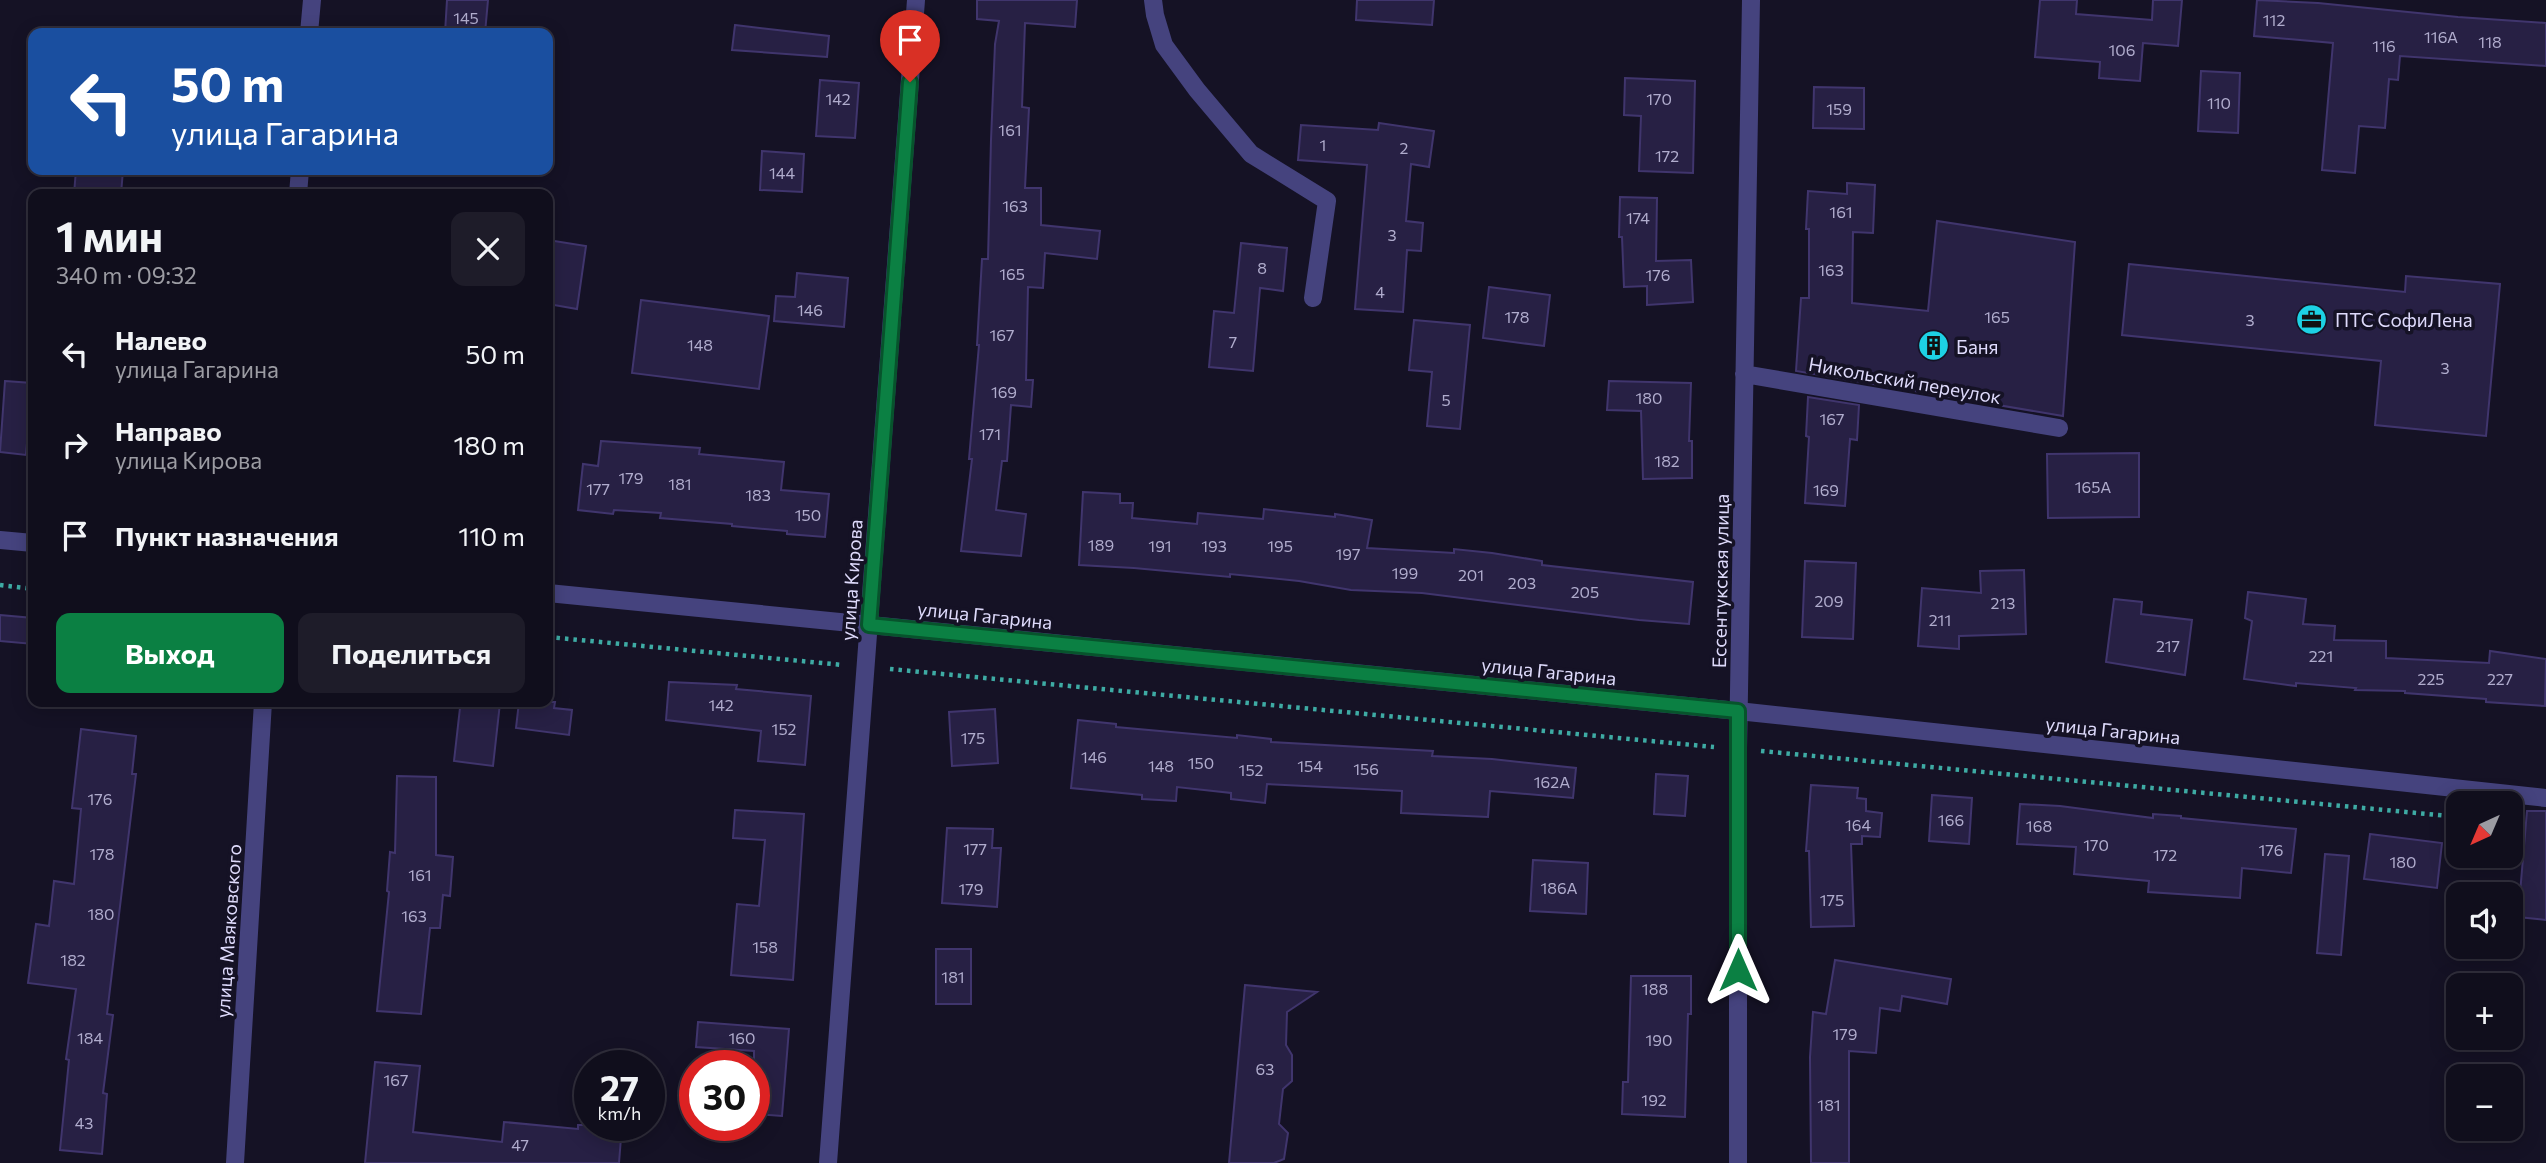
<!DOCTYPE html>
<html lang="ru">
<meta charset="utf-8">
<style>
body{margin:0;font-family:Commissioner,sans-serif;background:#1e1c29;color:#f1f3f6;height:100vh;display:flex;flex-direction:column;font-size:26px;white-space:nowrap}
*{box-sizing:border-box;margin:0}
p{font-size:23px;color:#9c9ca3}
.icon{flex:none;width:38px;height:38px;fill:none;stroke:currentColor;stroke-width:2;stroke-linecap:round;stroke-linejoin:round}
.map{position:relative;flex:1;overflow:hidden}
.sheet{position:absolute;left:28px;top:189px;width:525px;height:518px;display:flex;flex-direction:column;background:#100e1c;border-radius:14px;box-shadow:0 4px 18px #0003,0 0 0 2px #302e3b}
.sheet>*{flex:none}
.banner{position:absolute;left:28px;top:28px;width:525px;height:147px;border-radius:14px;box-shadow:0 4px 18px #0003,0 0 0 2px #302e3b;background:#1a4fa0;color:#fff;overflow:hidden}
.needle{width:46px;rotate:224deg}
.buttons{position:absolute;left:2446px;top:791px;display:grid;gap:14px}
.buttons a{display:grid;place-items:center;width:77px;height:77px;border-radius:14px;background:#100e1c;box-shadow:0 4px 18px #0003,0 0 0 2px #302e3b;font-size:35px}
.speed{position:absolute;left:574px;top:1050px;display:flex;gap:14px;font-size:35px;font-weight:700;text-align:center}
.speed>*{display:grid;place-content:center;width:91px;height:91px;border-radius:50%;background:#100e1c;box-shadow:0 4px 18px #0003,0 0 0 2px #302e3b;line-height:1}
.speed small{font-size:18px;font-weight:400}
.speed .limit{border:10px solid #d22;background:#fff;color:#111}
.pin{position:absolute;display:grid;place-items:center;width:60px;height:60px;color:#fff;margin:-72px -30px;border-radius:50% 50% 50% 0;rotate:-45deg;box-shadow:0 0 7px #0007}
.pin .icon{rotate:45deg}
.me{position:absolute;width:77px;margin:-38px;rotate:0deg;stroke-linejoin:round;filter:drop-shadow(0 0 5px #0008)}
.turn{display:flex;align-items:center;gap:24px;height:147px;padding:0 28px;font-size:32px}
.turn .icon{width:91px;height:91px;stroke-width:2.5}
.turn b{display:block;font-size:49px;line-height:60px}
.round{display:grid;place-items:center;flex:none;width:74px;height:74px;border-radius:14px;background:#1e1c29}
.head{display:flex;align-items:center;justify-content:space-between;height:119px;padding:0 28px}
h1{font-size:42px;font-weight:700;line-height:52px}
.primary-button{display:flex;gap:14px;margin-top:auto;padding:14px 28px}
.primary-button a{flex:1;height:80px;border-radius:14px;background:#0b8043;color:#fff;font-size:28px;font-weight:700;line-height:80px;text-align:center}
.primary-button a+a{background:#1e1c29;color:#f1f3f6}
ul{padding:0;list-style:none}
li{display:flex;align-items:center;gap:21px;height:91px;padding:0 28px}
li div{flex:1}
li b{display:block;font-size:26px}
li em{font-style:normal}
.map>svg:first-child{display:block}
.building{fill:#272044;stroke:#40356d;stroke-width:2}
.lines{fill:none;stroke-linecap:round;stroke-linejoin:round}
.path{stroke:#3eaba4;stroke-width:4.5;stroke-dasharray:3.5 5;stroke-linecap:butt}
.minor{stroke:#45437e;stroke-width:18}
.tertiary{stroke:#45437e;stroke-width:18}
.route-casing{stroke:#07532c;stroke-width:18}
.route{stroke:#0b8043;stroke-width:12}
.labels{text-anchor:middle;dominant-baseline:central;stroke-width:7;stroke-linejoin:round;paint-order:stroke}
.number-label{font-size:16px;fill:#b0accd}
.poi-label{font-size:19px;fill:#dedafb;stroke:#151225;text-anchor:start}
.street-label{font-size:19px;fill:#dedafb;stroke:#151225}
</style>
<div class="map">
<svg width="2546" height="1163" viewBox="0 0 2546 1163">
<rect width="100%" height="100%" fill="#151225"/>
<path class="building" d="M 447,0 L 488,0 L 485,33 L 445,33 Z
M 977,0 L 1077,0 L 1075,27 L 1025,23 L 1022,107 L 1029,108 L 1025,188 L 1041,188 L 1041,225 L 1100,231 L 1097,259 L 1045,253 L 1043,288 L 1028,287 L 1026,380 L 1033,380 L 1031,407 L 1011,405 L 1007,461 L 1002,461 L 996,510 L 1026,514 L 1021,556 L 961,551 L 972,459 L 969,459 L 979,345 L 977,345 L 982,259 L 988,259 L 991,140 L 995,44 L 999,21 L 977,19 Z
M 1357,0 L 1434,0 L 1432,25 L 1356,20 Z
M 2040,0 L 2077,0 L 2076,14 L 2152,20 L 2153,0 L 2182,0 L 2178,46 L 2143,43 L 2140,81 L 2099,78 L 2100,62 L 2035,57 Z
M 2257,0 L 2318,3 L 2458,17 L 2546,23 L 2546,66 L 2400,56 L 2398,80 L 2389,79 L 2385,128 L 2359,126 L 2355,173 L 2322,170 L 2333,43 L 2254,36 Z
M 735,25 L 829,36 L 827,57 L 732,50 Z
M 2201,71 L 2240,73 L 2238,133 L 2198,131 Z
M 1625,78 L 1695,81 L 1693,173 L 1639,171 L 1641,116 L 1624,115 Z
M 820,80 L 859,83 L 855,138 L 816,136 Z
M 1814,87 L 1864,88 L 1864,129 L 1813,128 Z
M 1379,123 L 1434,131 L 1429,167 L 1411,164 L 1406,221 L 1423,223 L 1421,251 L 1407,250 L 1403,312 L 1355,309 L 1367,165 L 1298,160 L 1301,125 L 1378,130 Z
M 762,151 L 804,154 L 802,192 L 760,190 Z
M 76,170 L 123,170 L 121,194 L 74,194 Z
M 1847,183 L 1875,185 L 1873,233 L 1853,232 L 1852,303 L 1928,311 L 1937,221 L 2075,242 L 2063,416 L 1796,371 L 1801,298 L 1809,298 L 1809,229 L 1806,229 L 1808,191 L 1847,194 Z
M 1620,197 L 1657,198 L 1656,261 L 1691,260 L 1693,302 L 1647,305 L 1647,286 L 1624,287 L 1622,237 L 1619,237 Z
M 548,240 L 586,246 L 577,309 L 548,304 Z
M 1241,243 L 1287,248 L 1283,291 L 1260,288 L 1253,371 L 1209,367 L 1214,311 L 1234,313 Z
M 2129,264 L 2405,292 L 2406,276 L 2500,284 L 2486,436 L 2375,425 L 2381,361 L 2122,335 Z
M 797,273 L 848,278 L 844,327 L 774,321 L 776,296 L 795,297 Z
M 1489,287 L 1550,295 L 1544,346 L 1483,338 Z
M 641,300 L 769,316 L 759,389 L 632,373 Z
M 1414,320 L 1470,325 L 1460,429 L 1427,426 L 1432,372 L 1409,370 Z
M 5,381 L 32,383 L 26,455 L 0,452 Z
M 1609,381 L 1691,383 L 1689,441 L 1692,441 L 1692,478 L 1643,479 L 1641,411 L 1607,410 Z
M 1808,397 L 1859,405 L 1857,440 L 1850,439 L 1845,506 L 1805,503 L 1809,437 L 1806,436 Z
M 601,441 L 700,448 L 699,454 L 784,462 L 781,490 L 829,494 L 825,537 L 787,534 L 787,531 L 732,526 L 732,524 L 660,518 L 661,513 L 614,510 L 613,514 L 578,510 L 583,464 L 598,466 Z
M 2139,453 L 2139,517 L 2048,518 L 2047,454 Z
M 1083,492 L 1120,494 L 1120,503 L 1133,503 L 1132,518 L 1197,524 L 1198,513 L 1263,519 L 1264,509 L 1335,517 L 1335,514 L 1372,520 L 1367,548 L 1454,553 L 1454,549 L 1492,553 L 1542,561 L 1542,565 L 1693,582 L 1689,624 L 1639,620 L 1422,593 L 1351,590 L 1299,581 L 1230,574 L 1230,577 L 1134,568 L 1079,565 Z
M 1805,561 L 1856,563 L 1853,639 L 1802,637 Z
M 2024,570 L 2026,634 L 1959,636 L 1959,649 L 1918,646 L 1922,588 L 1981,593 L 1980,571 Z
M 2248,592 L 2306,599 L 2303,624 L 2335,626 L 2334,640 L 2386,641 L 2386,658 L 2489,663 L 2490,651 L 2546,659 L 2545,706 L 2486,702 L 2486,699 L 2405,693 L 2405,691 L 2355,690 L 2356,688 L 2296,683 L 2296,686 L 2244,679 L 2252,621 L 2245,618 Z
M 2114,599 L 2142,602 L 2141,614 L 2192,620 L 2185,675 L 2106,662 Z
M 0,615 L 33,618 L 33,644 L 0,641 Z
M 669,682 L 737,685 L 736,689 L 811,696 L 805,765 L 758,761 L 761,731 L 666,720 Z
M 472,702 L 500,703 L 493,766 L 454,761 L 460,708 Z
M 519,702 L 555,702 L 554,708 L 572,710 L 569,735 L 516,728 Z
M 995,709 L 998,763 L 952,766 L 949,712 Z
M 1078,720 L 1116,724 L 1116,727 L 1237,738 L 1237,735 L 1271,739 L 1271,742 L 1433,751 L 1432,756 L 1492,759 L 1576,768 L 1573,798 L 1490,791 L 1488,817 L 1401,813 L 1402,791 L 1345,788 L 1267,784 L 1265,803 L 1231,799 L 1231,793 L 1177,787 L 1176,801 L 1142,799 L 1142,795 L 1071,788 Z
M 81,729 L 136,736 L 132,774 L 136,774 L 107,1014 L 113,1015 L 103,1093 L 107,1094 L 102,1154 L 60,1150 L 69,1060 L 66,1059 L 76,989 L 28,983 L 36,924 L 49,926 L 54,881 L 74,884 L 81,809 L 72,808 Z
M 1656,774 L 1688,776 L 1685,816 L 1654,814 Z
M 397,776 L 436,777 L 436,855 L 453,857 L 450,896 L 443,895 L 440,928 L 430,928 L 421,1014 L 377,1011 L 389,892 L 387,891 L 390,852 L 395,853 Z
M 1811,785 L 1858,788 L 1857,798 L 1866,799 L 1866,811 L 1882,813 L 1880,837 L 1862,836 L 1862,844 L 1851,844 L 1854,926 L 1811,927 L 1809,851 L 1806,851 Z
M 1932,795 L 1972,798 L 1969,844 L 1929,841 Z
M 2020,804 L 2060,806 L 2153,818 L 2153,814 L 2181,816 L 2181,818 L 2296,829 L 2291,873 L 2242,868 L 2240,898 L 2148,892 L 2149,881 L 2074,874 L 2076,847 L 2017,844 Z
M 735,810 L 804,814 L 793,980 L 731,975 L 737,904 L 759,906 L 765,840 L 733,838 Z
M 2527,811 L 2546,811 L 2546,920 L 2518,917 Z
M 947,828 L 993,829 L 992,848 L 1001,848 L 997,907 L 942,903 Z
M 2370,834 L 2442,843 L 2437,888 L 2364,879 Z
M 2325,854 L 2349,856 L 2341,955 L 2317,953 Z
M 1533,860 L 1588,863 L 1586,914 L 1530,911 Z
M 936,949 L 971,949 L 971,1004 L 936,1004 Z
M 1835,960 L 1951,979 L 1947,1004 L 1902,996 L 1900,1011 L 1880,1008 L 1876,1053 L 1849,1051 L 1849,1163 L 1811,1163 L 1810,1057 L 1813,1012 L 1826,1014 Z
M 1631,976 L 1691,976 L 1691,1014 L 1688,1014 L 1685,1117 L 1622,1114 L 1623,1082 L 1628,1082 Z
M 1245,985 L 1317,992 L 1287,1012 L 1286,1045 L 1292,1055 L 1292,1081 L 1283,1089 L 1279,1124 L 1288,1133 L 1284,1159 L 1274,1163 L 1229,1163 Z
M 698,1022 L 789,1029 L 782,1116 L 754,1114 L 754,1051 L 696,1047 Z
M 375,1062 L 420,1066 L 413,1132 L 502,1142 L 504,1122 L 578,1129 L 578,1125 L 622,1125 L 619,1163 L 365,1163 Z"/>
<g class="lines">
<path class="path" d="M 0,585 L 33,589
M 548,637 L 843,665
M 890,669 L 1714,747
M 1761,751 L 2459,817"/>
<path class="minor" d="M 1153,0 L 1155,15 L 1164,45 L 1197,90 L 1251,154 L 1327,201 L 1313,298
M 1744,374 L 2059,428
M 828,1163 L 916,0
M 1738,1163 L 1738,749 L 1751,0"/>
<path class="tertiary" d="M 309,33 L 312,0
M 298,194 L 300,170
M 0,540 L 33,543
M 548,593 L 1738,711 L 2546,798
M 235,1163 L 263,702"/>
</g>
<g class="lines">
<defs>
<path id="route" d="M 910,82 L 869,625 L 1738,711 L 1738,970"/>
</defs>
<use href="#route" class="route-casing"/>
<use href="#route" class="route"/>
</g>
<defs>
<symbol id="office-disc" viewBox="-11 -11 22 22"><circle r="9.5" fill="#1dd1e4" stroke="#151225"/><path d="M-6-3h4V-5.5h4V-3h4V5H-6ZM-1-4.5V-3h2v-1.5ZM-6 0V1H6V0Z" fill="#111"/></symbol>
<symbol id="building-disc" viewBox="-11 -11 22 22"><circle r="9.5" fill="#1dd1e4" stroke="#151225"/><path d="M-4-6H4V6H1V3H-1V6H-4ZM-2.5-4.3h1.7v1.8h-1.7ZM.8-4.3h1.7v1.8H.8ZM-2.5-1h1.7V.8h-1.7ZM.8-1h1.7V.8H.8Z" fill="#111"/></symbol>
</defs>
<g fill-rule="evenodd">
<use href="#office-disc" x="2294" y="302" width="35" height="35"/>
<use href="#building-disc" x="1916" y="328" width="35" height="35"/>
</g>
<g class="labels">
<g class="number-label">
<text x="466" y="17">145</text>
<text x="2274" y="19">112</text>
<text x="2441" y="36">116А</text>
<text x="2490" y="41">118</text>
<text x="2384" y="45">116</text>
<text x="2122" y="49">106</text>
<text x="838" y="98">142</text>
<text x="1659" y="98">170</text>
<text x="2219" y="102">110</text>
<text x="1839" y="108">159</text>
<text x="1010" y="129">161</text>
<text x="1323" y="144">1</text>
<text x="1404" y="147">2</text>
<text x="1667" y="155">172</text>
<text x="782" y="172">144</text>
<text x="1015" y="205">163</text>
<text x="1841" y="211">161</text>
<text x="1638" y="217">174</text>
<text x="1392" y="234">3</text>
<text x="1262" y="267">8</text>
<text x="1831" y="269">163</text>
<text x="1012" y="273">165</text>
<text x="1658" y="274">176</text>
<text x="1380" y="291">4</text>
<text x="810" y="309">146</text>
<text x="1517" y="316">178</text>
<text x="1997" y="316">165</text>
<text x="2250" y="319">3</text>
<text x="1002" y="334">167</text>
<text x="1233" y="341">7</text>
<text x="700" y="344">148</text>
<text x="2445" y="367">3</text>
<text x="1004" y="391">169</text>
<text x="1649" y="397">180</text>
<text x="1446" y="399">5</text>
<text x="1832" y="418">167</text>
<text x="990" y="433">171</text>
<text x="1667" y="460">182</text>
<text x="631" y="477">179</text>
<text x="680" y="483">181</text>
<text x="2093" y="486">165А</text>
<text x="598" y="488">177</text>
<text x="1826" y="489">169</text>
<text x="758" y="494">183</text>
<text x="808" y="514">150</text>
<text x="1101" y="544">189</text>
<text x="1160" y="545">191</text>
<text x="1214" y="545">193</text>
<text x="1280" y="545">195</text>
<text x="1348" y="553">197</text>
<text x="1405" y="572">199</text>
<text x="1471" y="574">201</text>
<text x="1522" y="582">203</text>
<text x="1585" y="591">205</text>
<text x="1829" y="600">209</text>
<text x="2003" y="602">213</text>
<text x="1940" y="619">211</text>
<text x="2168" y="645">217</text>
<text x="2321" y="655">221</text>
<text x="2431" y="678">225</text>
<text x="2500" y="678">227</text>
<text x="721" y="704">142</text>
<text x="784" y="728">152</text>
<text x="973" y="737">175</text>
<text x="1094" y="756">146</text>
<text x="1201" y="762">150</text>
<text x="1161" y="765">148</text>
<text x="1310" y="765">154</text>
<text x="1366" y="768">156</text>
<text x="1251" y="769">152</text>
<text x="1552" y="781">162А</text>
<text x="100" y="798">176</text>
<text x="1951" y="819">166</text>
<text x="1858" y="824">164</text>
<text x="2039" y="825">168</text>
<text x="2096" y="844">170</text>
<text x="975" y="848">177</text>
<text x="2271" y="849">176</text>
<text x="102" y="853">178</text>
<text x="2165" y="854">172</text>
<text x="2403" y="861">180</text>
<text x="420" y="874">161</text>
<text x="1559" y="887">186А</text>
<text x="971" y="888">179</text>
<text x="1832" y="899">175</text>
<text x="101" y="913">180</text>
<text x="414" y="915">163</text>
<text x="765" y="946">158</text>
<text x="73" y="959">182</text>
<text x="953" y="976">181</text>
<text x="1655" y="988">188</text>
<text x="1845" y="1033">179</text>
<text x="90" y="1037">184</text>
<text x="742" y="1037">160</text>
<text x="1659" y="1039">190</text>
<text x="1265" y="1068">63</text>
<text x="396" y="1079">167</text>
<text x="1654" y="1099">192</text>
<text x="1829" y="1104">181</text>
<text x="84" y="1122">43</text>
<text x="520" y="1144">47</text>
</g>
<g class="poi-label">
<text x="2335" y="319">ПТС СофиЛена</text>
<text x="1956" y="346">Баня</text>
</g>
<g class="street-label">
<text transform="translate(1905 380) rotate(10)">Никольский переулок</text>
<text transform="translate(851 580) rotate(-86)">улица Кирова</text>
<text transform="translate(1720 581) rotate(-89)">Ессентукская улица</text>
<text transform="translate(985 615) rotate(6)">улица Гагарина</text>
<text transform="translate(1549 671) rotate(6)">улица Гагарина</text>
<text transform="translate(2113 730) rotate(6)">улица Гагарина</text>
<text transform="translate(228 931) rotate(-86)">улица Маяковского</text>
</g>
</g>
</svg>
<div class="buttons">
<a><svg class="needle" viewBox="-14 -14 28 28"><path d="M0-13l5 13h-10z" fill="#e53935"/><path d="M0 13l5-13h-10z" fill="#9c9ca3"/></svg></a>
<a><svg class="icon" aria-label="sound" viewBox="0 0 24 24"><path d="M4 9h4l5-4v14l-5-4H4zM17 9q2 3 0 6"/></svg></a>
<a>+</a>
<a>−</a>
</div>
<div class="speed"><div>27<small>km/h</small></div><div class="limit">30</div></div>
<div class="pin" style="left:910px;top:82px;background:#d93025"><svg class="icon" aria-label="arrive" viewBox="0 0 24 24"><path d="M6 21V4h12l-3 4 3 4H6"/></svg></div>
<svg class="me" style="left:1738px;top:970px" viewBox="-20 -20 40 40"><path d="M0-17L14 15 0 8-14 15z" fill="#0b8043" stroke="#fff" stroke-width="4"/></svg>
<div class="banner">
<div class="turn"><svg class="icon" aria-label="left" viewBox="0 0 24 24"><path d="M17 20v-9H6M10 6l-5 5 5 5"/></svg><div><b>50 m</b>улица Гагарина</div></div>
</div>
<section class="sheet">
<div class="head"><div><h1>1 мин</h1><p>340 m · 09:32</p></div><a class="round"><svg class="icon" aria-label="close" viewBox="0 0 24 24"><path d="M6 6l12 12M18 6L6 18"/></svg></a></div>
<ul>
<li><svg class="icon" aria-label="left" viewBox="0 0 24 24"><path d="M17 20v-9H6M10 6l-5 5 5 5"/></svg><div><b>Налево</b><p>улица Гагарина</p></div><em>50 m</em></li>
<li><svg class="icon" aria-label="right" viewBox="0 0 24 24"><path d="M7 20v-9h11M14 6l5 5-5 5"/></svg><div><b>Направо</b><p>улица Кирова</p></div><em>180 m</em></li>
<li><svg class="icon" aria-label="arrive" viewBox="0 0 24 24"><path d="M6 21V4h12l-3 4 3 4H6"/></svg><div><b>Пункт назначения</b></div><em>110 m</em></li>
</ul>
<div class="primary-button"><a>Выход</a><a>Поделиться</a></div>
</section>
</div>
